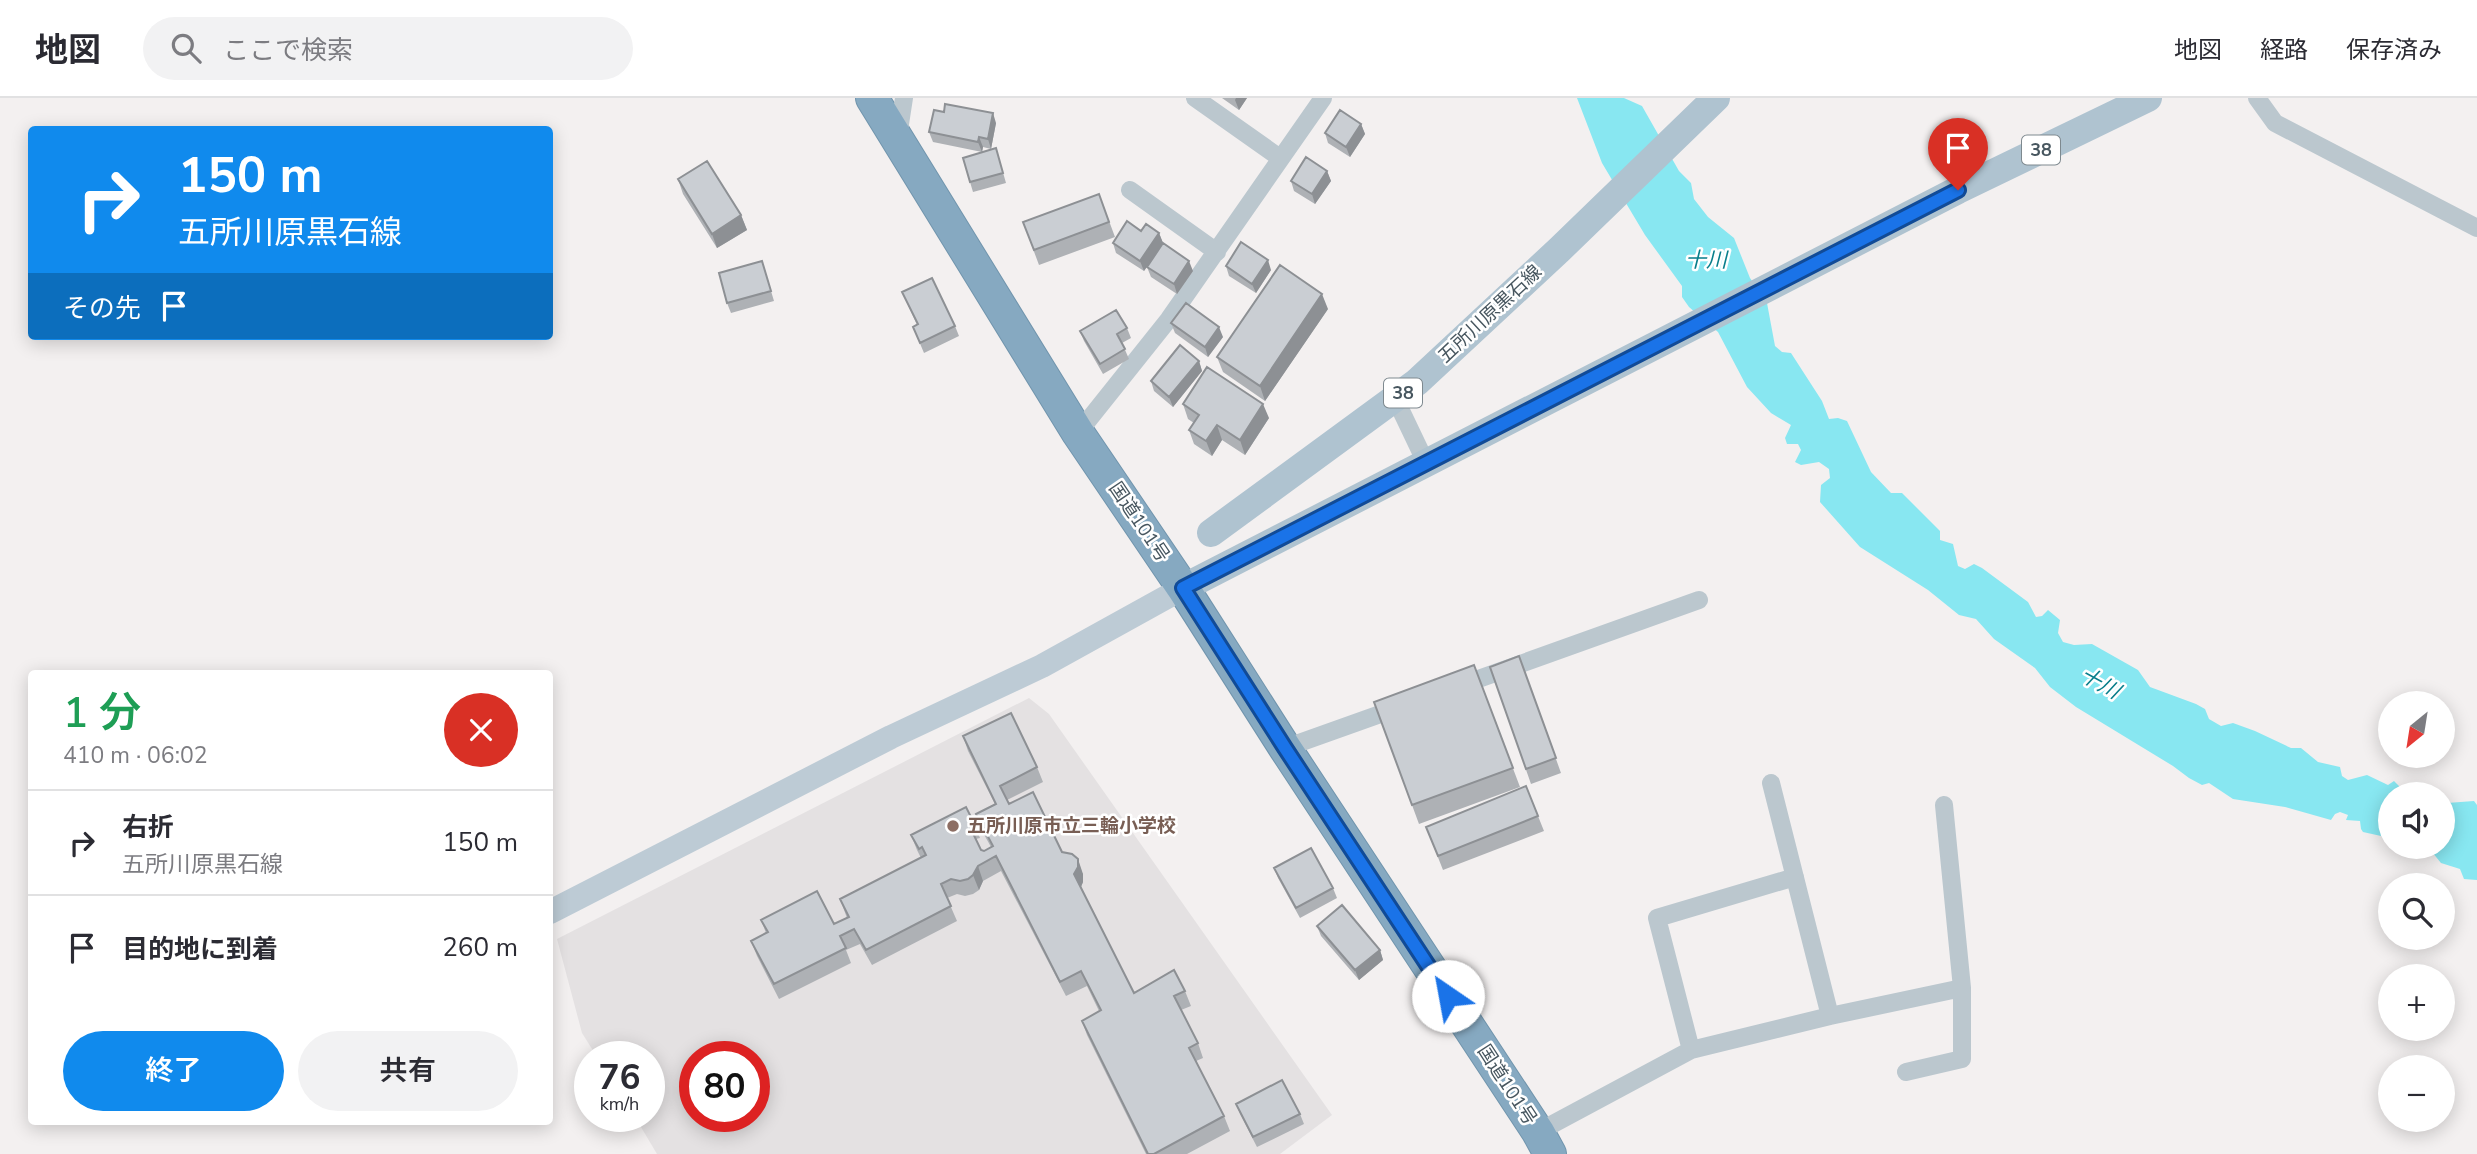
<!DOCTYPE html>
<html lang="ja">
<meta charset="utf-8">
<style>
body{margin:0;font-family:"Nunito Sans","Noto Sans JP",sans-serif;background:#f2f2f3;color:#2b2b33;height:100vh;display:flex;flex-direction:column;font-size:26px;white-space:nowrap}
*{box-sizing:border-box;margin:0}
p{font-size:23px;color:#7c7c81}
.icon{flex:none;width:38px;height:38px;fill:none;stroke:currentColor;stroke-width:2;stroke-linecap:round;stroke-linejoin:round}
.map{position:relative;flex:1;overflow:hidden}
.side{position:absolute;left:28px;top:572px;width:525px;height:455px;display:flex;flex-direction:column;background:#fff;border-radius:7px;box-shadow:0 4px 18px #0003}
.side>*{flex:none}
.hud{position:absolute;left:28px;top:28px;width:525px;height:214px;border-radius:7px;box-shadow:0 4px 18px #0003;background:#108aed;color:#fff;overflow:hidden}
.needle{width:46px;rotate:210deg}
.buttons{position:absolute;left:2378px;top:593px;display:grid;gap:14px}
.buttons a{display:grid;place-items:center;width:77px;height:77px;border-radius:50%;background:#fff;box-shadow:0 4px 18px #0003;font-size:35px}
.speed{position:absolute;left:574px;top:943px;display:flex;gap:14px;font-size:35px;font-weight:700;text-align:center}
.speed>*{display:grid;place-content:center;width:91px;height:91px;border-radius:50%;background:#fff;box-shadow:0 4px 18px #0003;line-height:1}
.speed small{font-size:18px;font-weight:400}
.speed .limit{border:10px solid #d22;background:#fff;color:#111}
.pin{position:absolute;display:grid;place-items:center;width:60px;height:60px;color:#fff;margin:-72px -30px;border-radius:50% 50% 50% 0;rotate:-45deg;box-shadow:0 0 7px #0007}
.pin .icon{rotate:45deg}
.me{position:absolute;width:77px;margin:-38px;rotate:327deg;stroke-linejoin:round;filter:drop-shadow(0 0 5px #0008)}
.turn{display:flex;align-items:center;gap:24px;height:147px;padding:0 35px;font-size:32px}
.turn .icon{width:91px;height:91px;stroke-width:2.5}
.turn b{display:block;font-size:49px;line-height:60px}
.then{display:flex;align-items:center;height:66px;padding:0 35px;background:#0003;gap:14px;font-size:26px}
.round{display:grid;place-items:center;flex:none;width:74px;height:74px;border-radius:37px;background:#f2f2f3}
.summary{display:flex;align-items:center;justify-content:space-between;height:119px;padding:0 35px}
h1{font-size:42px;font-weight:600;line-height:52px;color:#1e9e55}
.button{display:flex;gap:14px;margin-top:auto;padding:14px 35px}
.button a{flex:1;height:80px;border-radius:42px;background:#108aed;color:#fff;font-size:28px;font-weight:600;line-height:80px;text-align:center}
.button a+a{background:#f2f2f3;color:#2b2b33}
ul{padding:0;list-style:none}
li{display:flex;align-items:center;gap:21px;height:105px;padding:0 35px;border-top:2px solid #e1e1e2}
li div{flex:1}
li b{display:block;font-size:26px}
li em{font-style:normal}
header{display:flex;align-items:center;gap:42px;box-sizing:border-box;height:98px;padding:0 35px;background:#fff;border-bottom:2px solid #e1e1e2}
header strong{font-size:33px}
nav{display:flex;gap:38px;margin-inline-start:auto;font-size:24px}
.search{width:490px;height:63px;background:#f2f2f3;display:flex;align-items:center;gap:18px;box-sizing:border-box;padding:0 24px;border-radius:38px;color:#7c7c81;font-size:26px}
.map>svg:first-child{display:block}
.education{fill:#e4e1e2;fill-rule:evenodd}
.water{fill:#88e7f1}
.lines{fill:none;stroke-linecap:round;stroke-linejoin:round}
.highway-casing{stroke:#7195ad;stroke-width:34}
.street{stroke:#bbc7ce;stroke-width:18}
.secondary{stroke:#bdcbd5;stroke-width:24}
.primary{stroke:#afc3d0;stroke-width:28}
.highway{stroke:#86a9c1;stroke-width:32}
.wall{fill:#aeb1b5}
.shaded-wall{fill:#8d9094}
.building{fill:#caced3;stroke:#8d9094;stroke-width:2}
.route-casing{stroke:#114b97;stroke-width:18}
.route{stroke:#1a73e8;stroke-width:12}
.education-dot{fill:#8d6e63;stroke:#fff;stroke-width:2.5}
.labels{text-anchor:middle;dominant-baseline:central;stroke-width:5;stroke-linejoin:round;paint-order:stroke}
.shield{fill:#fff;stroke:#7e898f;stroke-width:2}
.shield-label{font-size:18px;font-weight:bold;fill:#47565f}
.street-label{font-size:19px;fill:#47565f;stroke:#fff}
.education-label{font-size:19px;font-weight:bold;fill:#785e54;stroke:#fff;text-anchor:start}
.water-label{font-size:21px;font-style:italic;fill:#087e8b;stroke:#fff}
</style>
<header>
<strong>地図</strong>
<div class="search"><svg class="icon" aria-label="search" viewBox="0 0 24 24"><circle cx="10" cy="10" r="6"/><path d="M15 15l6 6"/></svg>ここで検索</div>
<nav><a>地図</a><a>経路</a><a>保存済み</a></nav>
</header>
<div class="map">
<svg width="2477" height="1056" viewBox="0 0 2477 1056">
<rect width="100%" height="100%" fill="#f3f0f0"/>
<path class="education" d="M 1029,600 L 1049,616 L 1332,1017 L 1280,1056 L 657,1056 L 635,1019 L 649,1018 L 649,959 L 597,959 L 582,935 L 557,841 ZM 695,959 L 754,959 L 754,1018 L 695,1018 Z"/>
<path class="water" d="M 1577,0 L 1624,0 L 1642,8 L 1679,73 L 1691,85 L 1694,101 L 1708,119 L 1734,140 L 1750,180 L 1767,205 L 1775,248 L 1782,254 L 1791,255 L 1822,303 L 1829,321 L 1838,320 L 1847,323 L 1871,374 L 1891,395 L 1902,395 L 1940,433 L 1940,442 L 1953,446 L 1958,468 L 1965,471 L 1974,466 L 1982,470 L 2028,504 L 2036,519 L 2042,518 L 2048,512 L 2060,522 L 2058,535 L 2063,544 L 2074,547 L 2092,546 L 2138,572 L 2150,589 L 2196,606 L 2205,611 L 2209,621 L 2221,628 L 2233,625 L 2255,633 L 2291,650 L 2301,650 L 2318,664 L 2340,669 L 2342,678 L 2348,682 L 2367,677 L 2388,687 L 2394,683 L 2404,693 L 2419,691 L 2430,696 L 2390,696 L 2390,740 L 2363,734 L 2361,731 L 2360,723 L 2346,722 L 2348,717 L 2340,714 L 2335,716 L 2331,722 L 2285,709 L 2233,701 L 2209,685 L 2202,687 L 2189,680 L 2173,668 L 2076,609 L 2050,589 L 2035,570 L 1994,541 L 1976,521 L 1959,517 L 1928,492 L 1860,449 L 1820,404 L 1821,387 L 1830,380 L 1829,371 L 1819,364 L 1801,367 L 1795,364 L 1801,352 L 1798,346 L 1787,346 L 1785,340 L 1791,327 L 1771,315 L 1747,289 L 1718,234 L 1689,209 L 1682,199 L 1682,188 L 1645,137 L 1602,65 Z
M 2443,703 L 2447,705 L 2474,703 L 2477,707 L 2477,782 L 2464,781 L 2460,771 L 2441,765 L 2432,754 L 2423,749 L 2443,749 Z"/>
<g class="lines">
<defs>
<path id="highway" d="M 872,0 L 1078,335 L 1183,490 L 1285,650 L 1538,1034 L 1550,1056"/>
</defs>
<use href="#highway" class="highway-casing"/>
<path class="street" d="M 1195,0 L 1280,60
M 2257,0 L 2275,25 L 2477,130
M 898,39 L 904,0
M 1130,92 L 1217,154
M 1395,300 L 1426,365
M 1078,335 L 1169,221 L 1323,0
M 1456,589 L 1699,502
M 1285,650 L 1400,609
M 1771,685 L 1830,918
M 1691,952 L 1657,820 L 1795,779
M 1906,974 L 1962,961 L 1962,890 L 1944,707
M 1538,1034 L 1691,952 L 1830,918 L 1962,890"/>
<path class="secondary" d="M 550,814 L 891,639 L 1042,568 L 1183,490"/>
<path class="primary" d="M 1211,435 L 1417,284 L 1559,152 L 1716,0
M 1183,490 L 1958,92 L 2148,0"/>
<use href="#highway" class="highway"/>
</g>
<path class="wall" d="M 1222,0 L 1247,0 L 1239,12 Z
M 996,25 L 991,51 L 983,49 L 982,54 L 933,44 L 929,34 Z
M 1361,26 L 1365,36 L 1350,59 L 1328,45 L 1325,35 Z
M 996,50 L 1006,85 L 973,94 L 970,84 Z
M 1327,73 L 1331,83 L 1315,106 L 1294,93 L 1291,83 Z
M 678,81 L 741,117 L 747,132 L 717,150 L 683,96 Z
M 1099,96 L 1115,139 L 1039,167 L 1023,124 Z
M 1141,133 L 1159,135 L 1163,145 L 1144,173 L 1116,155 L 1113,145 Z
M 762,163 L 774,203 L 731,215 L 727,205 Z
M 1226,168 L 1271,172 L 1256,195 L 1229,178 Z
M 1147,169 L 1193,173 L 1177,196 L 1151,179 Z
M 902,194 L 955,228 L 959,238 L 924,255 L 913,229 L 917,227 Z
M 1328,211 L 1265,303 L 1223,274 L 1217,259 Z
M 1171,225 L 1223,239 L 1208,259 L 1175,235 Z
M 1127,230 L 1131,240 L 1122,245 L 1129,261 L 1103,276 L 1084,243 L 1080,233 Z
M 1199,263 L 1202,273 L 1173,309 L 1154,293 L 1151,283 Z
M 1183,306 L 1269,320 L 1245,357 L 1222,342 L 1212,358 L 1194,346 L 1189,332 L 1194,325 L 1188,321 Z
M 1519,558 L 1561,675 L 1531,686 L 1490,569 Z
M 1474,567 L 1520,689 L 1419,726 L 1374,604 Z
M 963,638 L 1037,669 L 1043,684 L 1007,702 L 1009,706 L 1062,754 L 1083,776 L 1083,784 L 1081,789 L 1134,895 L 1185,893 L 1191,908 L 1181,912 L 1198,945 L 1203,960 L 1196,963 L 1224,1018 L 1230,1033 L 1187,1056 L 1146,1056 L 1087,937 L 1082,923 L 1099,913 L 1087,888 L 1066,898 L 1001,773 L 983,783 L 979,792 L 973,796 L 965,798 L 957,796 L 947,800 L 957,823 L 872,867 L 860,846 L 846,852 L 851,865 L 779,901 L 757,858 L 751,843 L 766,835 L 761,822 L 834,826 L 847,820 L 840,801 L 921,760 L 917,752 L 911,737 L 974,725 L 980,740 L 976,741 L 981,752 L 984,753 L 991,749 L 981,731 L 976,716 L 995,706 L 968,653 Z
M 1538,718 L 1544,733 L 1443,772 L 1426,729 Z
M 1274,770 L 1333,790 L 1337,800 L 1300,820 L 1278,780 Z
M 1317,828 L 1380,852 L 1383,862 L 1359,882 L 1321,838 Z
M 1236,1006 L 1300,1016 L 1304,1026 L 1257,1049 L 1240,1016 Z"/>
<path class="shaded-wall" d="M 1236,0 L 1247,0 L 1239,12 L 1235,2 Z
M 993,15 L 996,25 L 991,51 L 988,41 Z
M 1361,26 L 1365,36 L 1350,59 L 1346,49 Z
M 979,39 L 983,49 L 982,54 L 978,44 Z
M 1327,73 L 1331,83 L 1315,106 L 1312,96 Z
M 741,117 L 747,132 L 717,150 L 712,136 Z
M 1159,135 L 1163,145 L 1144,173 L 1140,163 Z
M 1268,162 L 1271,172 L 1256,195 L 1252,186 Z
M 1189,163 L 1193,173 L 1177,196 L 1174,186 Z
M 1322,196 L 1328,211 L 1265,303 L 1260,288 Z
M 1219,229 L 1223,239 L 1208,259 L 1205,249 Z
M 1199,263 L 1202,273 L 1173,309 L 1169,299 Z
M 1263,306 L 1269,320 L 1245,357 L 1240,342 Z
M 1217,327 L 1222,342 L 1212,358 L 1206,343 Z
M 1078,761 L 1083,776 L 1083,784 L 1080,791 L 1074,776 Z
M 978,768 L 983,783 L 979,792 L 973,777 Z
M 1380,852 L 1383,862 L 1359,882 L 1355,872 Z"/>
<path class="building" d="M 945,6 L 993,15 L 988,41 L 979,39 L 978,44 L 929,34 L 934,12 L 944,14 Z
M 1340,12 L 1361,26 L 1346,49 L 1325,35 Z
M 996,50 L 1003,75 L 970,84 L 963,60 Z
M 1306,59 L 1327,73 L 1312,96 L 1291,83 Z
M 707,63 L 741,117 L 712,136 L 678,81 Z
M 1099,96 L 1109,124 L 1034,152 L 1023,124 Z
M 1127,123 L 1141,133 L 1146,126 L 1159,135 L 1140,163 L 1113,145 Z
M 1241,144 L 1268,162 L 1252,186 L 1226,168 Z
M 1163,145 L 1189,163 L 1174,186 L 1147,169 Z
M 762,163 L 771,193 L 727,205 L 719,175 Z
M 1280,167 L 1322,196 L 1260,288 L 1217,259 Z
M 932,180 L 955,228 L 920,245 L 913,229 L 918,226 L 902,194 Z
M 1186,205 L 1219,229 L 1205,249 L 1171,225 Z
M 1116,212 L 1127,230 L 1117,236 L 1125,251 L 1100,266 L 1080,233 Z
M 1180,247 L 1199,263 L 1169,299 L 1151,283 Z
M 1207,269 L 1263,306 L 1240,342 L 1217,327 L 1206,343 L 1189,332 L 1199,317 L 1183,306 Z
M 1519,558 L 1556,660 L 1526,671 L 1490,569 Z
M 1474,567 L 1513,670 L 1412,707 L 1374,604 Z
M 1011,615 L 1037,669 L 1000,688 L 1009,706 L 1033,694 L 1062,754 L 1072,756 L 1078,761 L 1078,769 L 1074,776 L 1134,895 L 1174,872 L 1185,893 L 1174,898 L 1198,945 L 1189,950 L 1224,1018 L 1154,1056 L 1148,1056 L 1082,923 L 1101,912 L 1081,873 L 1060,884 L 996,758 L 978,768 L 973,777 L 968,781 L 960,783 L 951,781 L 941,786 L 951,808 L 866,852 L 854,831 L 840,838 L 846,850 L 774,886 L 751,843 L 768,834 L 761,822 L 817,793 L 834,826 L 849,819 L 840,801 L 926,757 L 922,749 L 919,751 L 911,737 L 966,709 L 974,725 L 969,727 L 981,752 L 984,753 L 993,748 L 976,716 L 996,706 L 963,638 Z
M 1526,688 L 1538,718 L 1438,758 L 1426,729 Z
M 1311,750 L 1333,790 L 1296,810 L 1274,770 Z
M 1342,807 L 1380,852 L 1355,872 L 1317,828 Z
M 1282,982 L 1300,1016 L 1253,1039 L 1236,1006 Z"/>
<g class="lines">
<defs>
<path id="route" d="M 1448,898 L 1285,650 L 1183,490 L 1958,92"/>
</defs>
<use href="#route" class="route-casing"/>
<use href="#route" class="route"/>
</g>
<circle class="education-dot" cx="953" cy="728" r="7"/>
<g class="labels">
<g class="shield">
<rect x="2022" y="37.5" width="38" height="29" rx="5"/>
<rect x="1384" y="280.5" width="38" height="29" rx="5"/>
</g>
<g class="shield-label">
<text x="2041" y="52">38</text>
<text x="1403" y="295">38</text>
</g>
<g class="street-label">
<text transform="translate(1490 216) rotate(-43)">五所川原黒石線</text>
<text transform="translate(1139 424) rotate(56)">国道101号</text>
<text transform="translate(1507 987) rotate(57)">国道101号</text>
</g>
<g class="education-label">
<text x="967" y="728">五所川原市立三輪小学校</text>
</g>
<g class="water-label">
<text x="1706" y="162">十川</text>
<text transform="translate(2100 585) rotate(29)">十川</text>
</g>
</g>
</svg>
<div class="buttons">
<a><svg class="needle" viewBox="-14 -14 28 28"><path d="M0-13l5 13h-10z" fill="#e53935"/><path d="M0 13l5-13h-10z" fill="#7c7c81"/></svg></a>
<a><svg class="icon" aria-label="sound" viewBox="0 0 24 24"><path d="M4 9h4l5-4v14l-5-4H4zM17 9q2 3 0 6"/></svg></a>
<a><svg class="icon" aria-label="search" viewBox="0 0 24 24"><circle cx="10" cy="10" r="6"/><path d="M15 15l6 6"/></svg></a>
<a>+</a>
<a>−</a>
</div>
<div class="speed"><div>76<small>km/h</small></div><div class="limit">80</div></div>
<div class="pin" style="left:1958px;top:92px;background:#d93025"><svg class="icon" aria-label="arrive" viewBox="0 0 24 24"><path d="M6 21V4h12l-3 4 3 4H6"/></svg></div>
<svg class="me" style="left:1448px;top:898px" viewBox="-20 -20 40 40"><circle r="19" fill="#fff"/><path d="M0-13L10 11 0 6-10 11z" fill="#1a73e8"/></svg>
<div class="hud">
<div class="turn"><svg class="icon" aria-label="right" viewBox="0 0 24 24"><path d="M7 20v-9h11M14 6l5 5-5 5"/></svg><div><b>150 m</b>五所川原黒石線</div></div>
<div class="then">その先<svg class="icon" aria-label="arrive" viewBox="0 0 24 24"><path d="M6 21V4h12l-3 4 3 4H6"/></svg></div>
</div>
<section class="side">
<div class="summary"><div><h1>1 分</h1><p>410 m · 06:02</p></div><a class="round" style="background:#d93025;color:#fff"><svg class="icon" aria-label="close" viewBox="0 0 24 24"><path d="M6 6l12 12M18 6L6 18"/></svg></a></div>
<ul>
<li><svg class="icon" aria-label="right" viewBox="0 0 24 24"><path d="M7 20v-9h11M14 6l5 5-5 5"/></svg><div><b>右折</b><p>五所川原黒石線</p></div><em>150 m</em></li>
<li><svg class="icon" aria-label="arrive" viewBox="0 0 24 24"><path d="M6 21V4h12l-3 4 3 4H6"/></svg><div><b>目的地に到着</b></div><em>260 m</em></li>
</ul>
<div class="button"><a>終了</a><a>共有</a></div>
</section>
</div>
